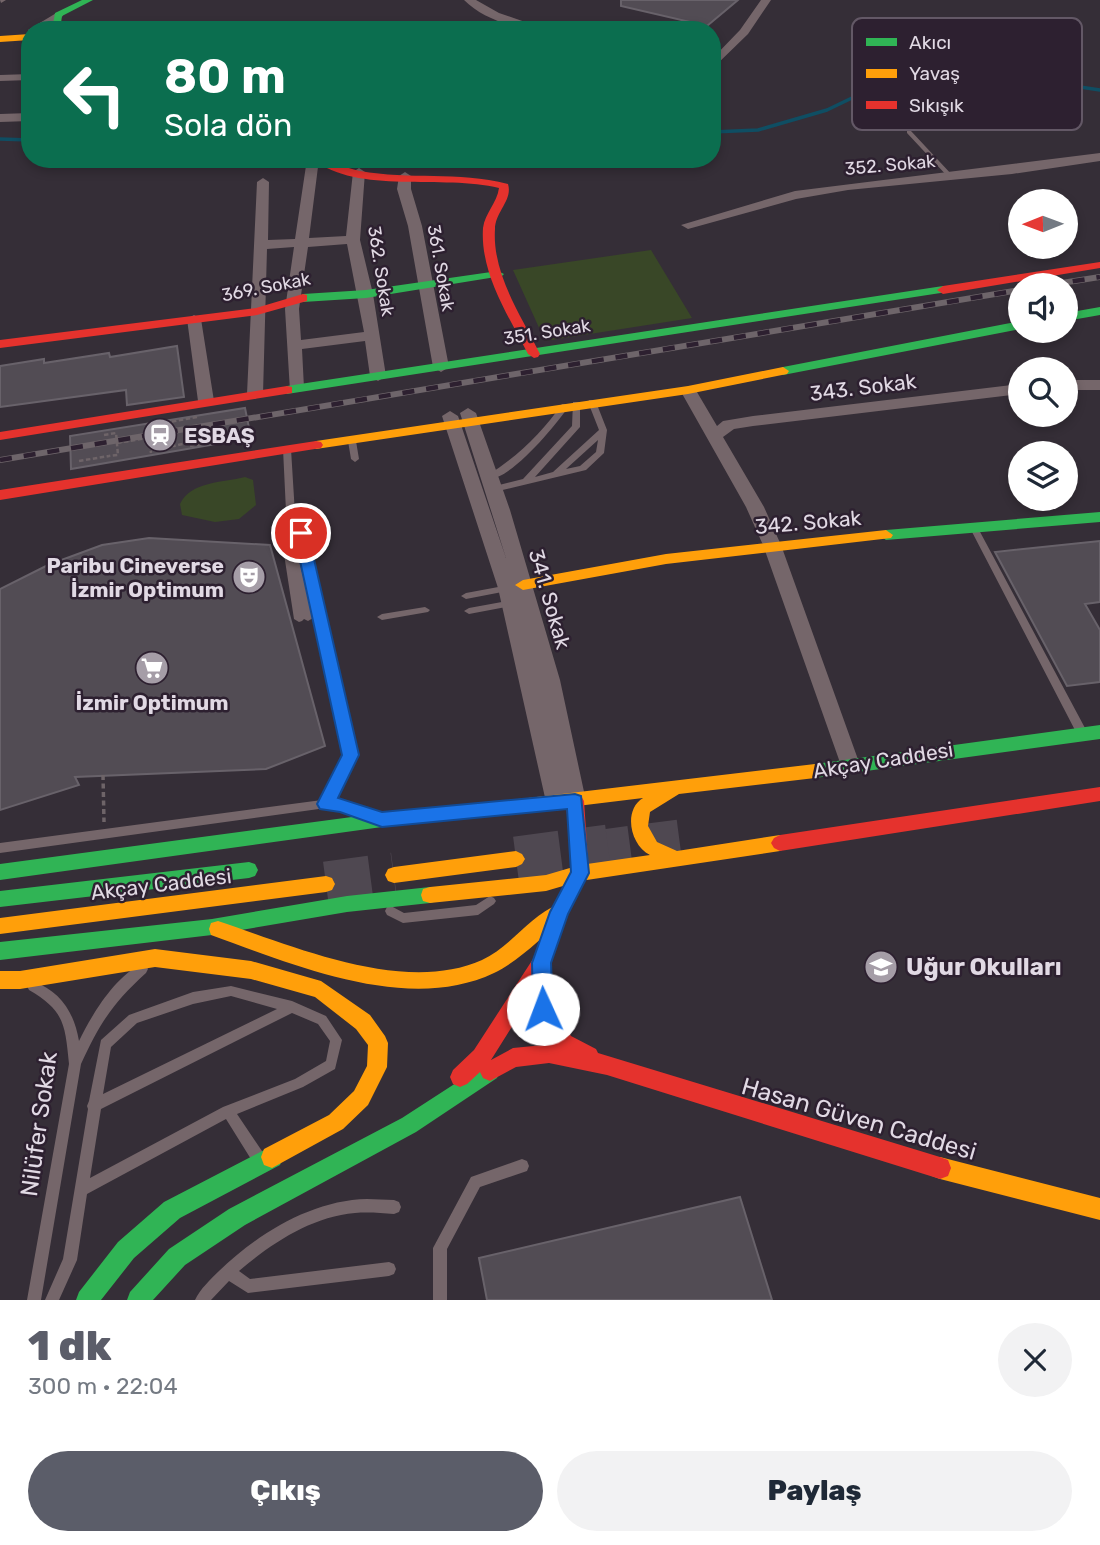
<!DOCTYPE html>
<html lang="tr">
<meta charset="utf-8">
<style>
body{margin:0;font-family:Rubik,sans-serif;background:#f2f2f3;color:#1f2937;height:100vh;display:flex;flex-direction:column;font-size:26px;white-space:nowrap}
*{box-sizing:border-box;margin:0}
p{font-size:23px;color:#747a83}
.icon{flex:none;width:38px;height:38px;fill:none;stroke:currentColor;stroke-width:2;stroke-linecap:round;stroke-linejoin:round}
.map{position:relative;height:1300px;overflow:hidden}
.drawer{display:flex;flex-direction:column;background:#fff;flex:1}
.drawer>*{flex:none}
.guide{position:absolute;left:21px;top:21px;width:700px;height:147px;border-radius:28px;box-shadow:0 4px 10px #0003;background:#0b6e4f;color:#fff;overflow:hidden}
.needle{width:46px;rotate:269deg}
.fabs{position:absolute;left:1008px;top:189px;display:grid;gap:14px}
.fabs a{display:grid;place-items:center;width:70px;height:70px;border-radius:50%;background:#fff;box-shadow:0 4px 10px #0003;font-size:35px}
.pin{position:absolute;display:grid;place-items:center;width:60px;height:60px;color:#fff;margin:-30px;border:4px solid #fff;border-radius:50%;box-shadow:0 2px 7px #0007}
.me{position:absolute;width:77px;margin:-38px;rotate:358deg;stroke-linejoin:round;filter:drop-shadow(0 0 5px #0008)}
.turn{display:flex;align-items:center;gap:24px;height:147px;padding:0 28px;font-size:32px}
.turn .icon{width:91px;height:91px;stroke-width:2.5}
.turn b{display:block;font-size:49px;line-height:60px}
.round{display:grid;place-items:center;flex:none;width:74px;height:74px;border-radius:37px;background:#f2f2f3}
.overview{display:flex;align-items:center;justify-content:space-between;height:119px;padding:0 28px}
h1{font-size:42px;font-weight:800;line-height:52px;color:#5b5d69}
.primary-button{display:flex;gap:14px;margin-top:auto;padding:14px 28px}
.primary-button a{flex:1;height:80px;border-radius:42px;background:#5b5d69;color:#fff;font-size:28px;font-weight:800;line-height:80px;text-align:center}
.primary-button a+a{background:#f2f2f3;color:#1f2937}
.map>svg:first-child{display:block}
.green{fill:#394727}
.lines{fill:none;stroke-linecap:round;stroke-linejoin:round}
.stream{stroke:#0f4e63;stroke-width:3.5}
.building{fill:#524c54;stroke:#68626a;stroke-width:2}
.highway-tunnel-far1{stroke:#4f4851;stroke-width:35;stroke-dasharray:35 18;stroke-linecap:butt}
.highway-tunnel{stroke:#4f4851;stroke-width:45;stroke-dasharray:45 23;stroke-linecap:butt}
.path-far1{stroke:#6e6468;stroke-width:2.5;stroke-dasharray:4.5 2.5;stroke-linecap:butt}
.path{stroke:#6e6468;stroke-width:3.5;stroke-dasharray:5 3.5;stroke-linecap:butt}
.lane{fill:#75666a;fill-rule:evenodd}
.street{fill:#75666a;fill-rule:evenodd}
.fast{fill:#30b455;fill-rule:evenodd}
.slow{fill:#ff9f0a;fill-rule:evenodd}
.jam{fill:#e5322d;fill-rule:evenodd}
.rail-casing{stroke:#6e656a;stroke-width:6}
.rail{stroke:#2d2030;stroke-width:4.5;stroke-dasharray:12;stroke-linecap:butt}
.path-bridge{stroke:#6e6468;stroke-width:2.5;stroke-dasharray:4.5 2.5;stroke-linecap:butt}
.route{fill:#1a73e8;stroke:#114b97;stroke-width:2}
.labels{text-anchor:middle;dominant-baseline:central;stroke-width:5;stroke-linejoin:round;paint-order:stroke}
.far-street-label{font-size:18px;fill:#e1d9e4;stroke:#2d2030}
.street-label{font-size:21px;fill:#e1d9e4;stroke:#2d2030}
.poi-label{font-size:21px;font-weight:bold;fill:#e1d9e4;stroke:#2d2030;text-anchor:start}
.near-poi-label{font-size:24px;font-weight:bold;fill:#e1d9e4;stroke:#2d2030;text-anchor:start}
.near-street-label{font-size:24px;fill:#e1d9e4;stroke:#2d2030}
.key{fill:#2d2030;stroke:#635866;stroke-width:2}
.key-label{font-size:19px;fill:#e1d9e4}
</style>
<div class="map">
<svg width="1100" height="1300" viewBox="0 0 1100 1300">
<rect width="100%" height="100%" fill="#352e37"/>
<path class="green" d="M 651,250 L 692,318 L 545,341 L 513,270 Z
M 245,477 L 253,480 L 256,505 L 239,519 L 215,522 L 182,515 L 180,504 C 191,481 222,483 245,477 Z"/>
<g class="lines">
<path class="stream" d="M 712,132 L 758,130 L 827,110 L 854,97 L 936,88 L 1001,75 L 1100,90
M 0,139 L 30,140"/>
</g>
<path class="building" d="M 621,0 L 738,0 L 707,26 L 621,6 Z
M 177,346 L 184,397 L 127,405 L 126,390 L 0,407 L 0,366 L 44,359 L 44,363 L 109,353 L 110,357 Z
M 245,408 L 251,438 L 71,469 L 70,436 Z
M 149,538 L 270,545 L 325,746 L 266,769 L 75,777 L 79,785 L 0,810 L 0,589 L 48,565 L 102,545 Z
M 1100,541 L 1100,602 L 1085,604 L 1100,630 L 1100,682 L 1067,686 L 995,552 Z
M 740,1197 L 772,1300 L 487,1300 L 479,1258 Z"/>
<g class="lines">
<path class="highway-tunnel-far1" d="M 595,848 L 679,837"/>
<path class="highway-tunnel" d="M 516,859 L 608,847
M 326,884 L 394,875"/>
<path class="path-far1" d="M 200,440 L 237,434
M 117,443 L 172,434
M 190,446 L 229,440 L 231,444
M 79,461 L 109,456"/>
<path class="path" d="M 103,775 L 104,822"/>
<path class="lane" d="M 907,131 L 911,131 L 953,176 L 953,178 L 949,178 L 907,133 Z
M 589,400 L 592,400 L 596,402 L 607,430 L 604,453 L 586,470 L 494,492 L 491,491 L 490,489 L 491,487 L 523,479 L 572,426 L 573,402 L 579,402 L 580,404 L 580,427 L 535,477 L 553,472 L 599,430 L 588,402 ZM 598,440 L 596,452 L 580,466 L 566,469 Z
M 562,404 L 568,404 L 569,406 C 556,425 511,480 488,479 L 487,477 L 488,475 C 518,456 542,433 562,404 Z
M 352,438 L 356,441 L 359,459 L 355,462 L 351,459 L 348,441 Z
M 287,446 L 291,449 L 295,514 L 305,533 L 356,755 L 338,785 L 332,801 L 364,808 L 365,811 L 364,814 L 360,815 L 326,808 L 0,853 L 0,843 L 322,800 L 329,781 L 346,755 L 296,532 L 297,552 L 313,618 L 308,621 L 304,619 L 302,621 L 299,622 L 294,619 L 282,541 L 283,539 L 288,538 L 287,516 L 281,516 L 280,514 L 281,512 L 286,511 L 283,449 Z
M 975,527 L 979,530 L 1085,728 L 1086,731 L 1085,734 L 1077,734 L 971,530 Z
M 509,585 L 512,586 L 514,588 L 512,590 L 466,599 L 461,596 L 466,593 Z
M 513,600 L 516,601 L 518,603 L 516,605 L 469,614 L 464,611 L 469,608 Z
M 425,607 L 430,610 L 428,612 L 382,620 L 377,617 L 382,614 Z
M 490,896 L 494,898 L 496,901 L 494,904 L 478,915 L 403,923 L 387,915 L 385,911 L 387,907 L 391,906 L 404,913 L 476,905 Z
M 142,964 L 146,965 L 148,969 L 146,973 C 112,1004 100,1023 81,1064 L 41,1300 L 27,1300 L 69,1064 C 65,1025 65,1011 29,990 L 27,986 L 29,982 L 33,981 C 61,992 74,1012 79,1041 C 91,1016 115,976 142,964 Z
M 231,986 L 292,1001 L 326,1016 L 342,1040 L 335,1069 L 303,1087 L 237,1114 L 264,1154 L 266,1159 L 264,1164 L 259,1166 L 254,1164 L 226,1119 L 87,1194 L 77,1260 L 59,1300 L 45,1300 L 63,1259 L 88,1109 L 87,1106 L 89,1101 L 101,1040 L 129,1015 L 193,992 ZM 231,996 L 277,1009 L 103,1094 L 111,1047 L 137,1023 L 193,1004 ZM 292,1013 L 318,1024 L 330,1041 L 326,1061 L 295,1079 L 223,1107 L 90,1178 L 101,1109 Z
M 522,1159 L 527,1161 L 529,1166 L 527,1171 L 480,1187 L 447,1249 L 447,1300 L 433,1300 L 433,1248 L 471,1177 Z
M 367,1199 L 394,1200 L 399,1202 L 401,1207 L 399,1212 L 394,1214 C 381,1213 368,1212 355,1213 C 311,1217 272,1243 239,1271 L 250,1279 L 389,1262 L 394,1264 L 396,1269 L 394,1274 L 389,1276 L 248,1293 L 229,1281 L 211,1300 L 195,1300 C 200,1289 211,1279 219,1271 C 257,1234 312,1200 367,1199 Z"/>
<path class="street" d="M 0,0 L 6,0 L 1,3 Z
M 464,0 L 476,0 L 499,13 L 548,30 C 520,30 485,21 464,0 Z
M 761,0 L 771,0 L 748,34 L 712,69 L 712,59 L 740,30 Z
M 58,12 L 63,15 L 62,17 L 41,30 L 30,30 L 30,32 L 28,30 Z
M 30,74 L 30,80 L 0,81 L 0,75 Z
M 30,113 L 30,121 L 0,122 L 0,114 Z
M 1100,153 L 1100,161 L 1012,174 L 848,190 L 796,199 L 688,229 L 681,225 L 795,191 Z
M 307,159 L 319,159 L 309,238 L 346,236 L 353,172 L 359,168 L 365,172 L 360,240 L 373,294 L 386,376 L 378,381 L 370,376 L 365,341 L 302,349 L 304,388 L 302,391 L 290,391 L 285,309 L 294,247 L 267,249 L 263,394 L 255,399 L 247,394 L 257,182 L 263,178 L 269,182 L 268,240 L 295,239 ZM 347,244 L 364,332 L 301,340 L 299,309 L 308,247 Z
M 405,172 L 411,176 L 411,189 L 422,226 L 449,367 L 441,372 L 433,367 L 408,226 L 397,189 L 399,176 Z
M 194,315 L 201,319 L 214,401 L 206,406 L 198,401 L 187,319 Z
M 1066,380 L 1100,380 L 1100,390 L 1066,390 Z
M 1020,384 L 1020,394 L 753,426 L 734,429 L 723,437 L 764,507 L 781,545 L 860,765 L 857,771 L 850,773 L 843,771 L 763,545 L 746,507 L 680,390 L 682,387 L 694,387 L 717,426 L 723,421 L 753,416 Z
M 468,408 L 476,413 L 510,510 L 560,680 L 586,801 L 583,807 L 575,810 L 566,805 L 557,811 L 549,808 L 546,802 L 498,588 L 442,416 L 450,411 L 458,416 L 506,558 L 460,413 Z"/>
<path class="fast" d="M 82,0 L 93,0 L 62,16 L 60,30 L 52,30 L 55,13 Z
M 194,22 L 260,30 L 194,28 L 120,30 L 124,27 Z
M 498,271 L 504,274 L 502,276 L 366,298 L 303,302 L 297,298 L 303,294 L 366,290 Z
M 943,286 L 947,288 L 947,292 L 287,394 L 281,390 L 287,386 Z
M 1100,307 L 1100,315 L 1066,321 L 1066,313 Z
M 1020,321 L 1020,329 L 783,375 L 777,371 L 783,367 Z
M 1100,512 L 1100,522 L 886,540 L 879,535 L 886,530 Z
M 1100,725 L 1100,739 L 815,778 L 809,776 L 806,771 L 809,766 L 815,764 Z
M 528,798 L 534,800 L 537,805 L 534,810 L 528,812 L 382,827 L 0,880 L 0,864 L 382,813 Z
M 249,862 L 255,864 L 258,870 L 255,876 L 249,878 L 0,907 L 0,891 Z
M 430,887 L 437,889 L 439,895 L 437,901 L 430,903 L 347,912 L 212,935 L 0,960 L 0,942 L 212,919 L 347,896 Z
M 490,1061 L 497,1064 L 500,1071 L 497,1078 L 416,1132 L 245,1225 L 185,1265 L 153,1300 L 127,1300 L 130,1292 L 169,1249 L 229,1209 L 402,1118 Z
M 272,1146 L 280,1149 L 283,1157 L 280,1165 L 180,1218 L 134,1258 L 101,1300 L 76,1300 L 79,1292 L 118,1242 L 164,1202 Z"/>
<path class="slow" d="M 30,34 L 30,40 L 0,42 L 0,36 Z
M 783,367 L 789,371 L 787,374 L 688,394 L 316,449 L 309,445 L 316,441 L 688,386 Z
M 886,530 L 893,535 L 891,538 L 666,564 L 523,590 L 515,585 L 523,580 L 666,554 Z
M 815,764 L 821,766 L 824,771 L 821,776 L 815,778 L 679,794 L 650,812 L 648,826 L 657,842 L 677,851 L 780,835 L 786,838 L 789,843 L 786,848 L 780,851 L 580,881 L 546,891 L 430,903 L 423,901 L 421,895 L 423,889 L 430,887 L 546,875 L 580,865 L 650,855 C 630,845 623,810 643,798 L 528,812 L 522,810 L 519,805 L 522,800 L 528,798 Z
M 516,851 L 522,854 L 525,859 L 522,864 L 516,867 L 394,883 L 388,881 L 385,875 L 388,869 L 394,867 Z
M 326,876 L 332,878 L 335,884 L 332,890 L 326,892 L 0,934 L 0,918 Z
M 559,904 L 566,906 L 568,912 L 566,918 C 542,936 521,960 494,973 C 408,1014 294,965 211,935 L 209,929 L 211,923 L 218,921 C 293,946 404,995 482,960 C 511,947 530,915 559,904 Z
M 155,949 L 251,961 L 321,981 L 370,1015 L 385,1036 L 388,1043 L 387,1067 L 368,1105 L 343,1129 L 272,1168 L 264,1165 L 261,1157 L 264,1149 L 329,1115 L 354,1091 L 367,1066 L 368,1045 L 356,1029 L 315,997 L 251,979 L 155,967 L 20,989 L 0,989 L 0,971 L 20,971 Z
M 940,1157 L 1100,1198 L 1100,1220 L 940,1179 L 932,1176 L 929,1168 L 932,1160 Z"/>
<path class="jam" d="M 313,159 C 330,159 343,168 360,171 C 410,180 457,171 508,184 C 513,200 495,212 495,229 C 492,274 521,315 540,354 L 538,357 L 534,358 L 528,354 C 508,315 480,273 483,228 C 485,213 497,203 499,188 C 444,174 357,195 313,159 Z
M 1100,262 L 1100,268 L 943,294 L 937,290 L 943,286 Z
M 303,294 L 307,295 L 307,301 L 257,315 L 0,348 L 0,340 L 256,308 Z
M 287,386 L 292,387 L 292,393 L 0,440 L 0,432 Z
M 316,441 L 321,442 L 323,445 L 321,448 L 0,500 L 0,490 Z
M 1100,787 L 1100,801 L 780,851 L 774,848 L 771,843 L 774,838 L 780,835 Z
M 575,794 L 581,796 L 584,801 L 589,873 L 568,914 L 551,963 L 553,1007 L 571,1036 L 596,1049 L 598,1053 L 940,1157 L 948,1160 L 951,1168 L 948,1176 L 940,1179 L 607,1075 L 549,1063 L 516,1067 L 490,1081 L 483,1078 L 480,1072 L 467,1084 L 460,1087 L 453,1084 L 450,1077 L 453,1070 L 474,1050 L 533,959 L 550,912 L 571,872 L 566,801 L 569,796 ZM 533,993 L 533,1009 L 554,1044 L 513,1048 L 491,1060 Z"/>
<defs>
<path id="rail" d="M 1049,285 L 1100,277
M 0,460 L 1020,290"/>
</defs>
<use href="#rail" class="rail-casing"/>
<use href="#rail" class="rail"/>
<path class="path-bridge" d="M 197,417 L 170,422 L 174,446 L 200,440
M 147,423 L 151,453
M 104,435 L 116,433 L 118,455 L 109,456"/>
</g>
<path class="route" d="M 301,528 L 308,533 L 359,755 L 338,798 L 382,812 L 575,794 L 581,796 L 589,873 L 568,914 L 551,963 L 553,1009 L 550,1016 L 543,1018 L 536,1016 L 533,1009 L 532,963 L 550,912 L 571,872 L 567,809 L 382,827 L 340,812 L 320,809 L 317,804 L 342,755 L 294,533 Z"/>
<defs>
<symbol id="station-disc" viewBox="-11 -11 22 22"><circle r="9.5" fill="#a59da7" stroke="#2d2030"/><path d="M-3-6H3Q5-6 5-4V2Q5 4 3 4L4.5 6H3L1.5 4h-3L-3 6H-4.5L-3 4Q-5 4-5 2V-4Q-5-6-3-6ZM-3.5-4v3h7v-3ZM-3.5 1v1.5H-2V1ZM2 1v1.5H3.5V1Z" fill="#fff"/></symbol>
<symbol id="theatre-disc" viewBox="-11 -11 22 22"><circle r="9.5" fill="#a59da7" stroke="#2d2030"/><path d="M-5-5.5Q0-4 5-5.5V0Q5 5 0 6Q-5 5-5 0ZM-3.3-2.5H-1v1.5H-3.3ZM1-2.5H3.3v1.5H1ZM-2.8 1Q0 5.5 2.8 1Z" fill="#fff"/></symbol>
<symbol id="supermarket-disc" viewBox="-11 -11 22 22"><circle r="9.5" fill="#a59da7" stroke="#2d2030"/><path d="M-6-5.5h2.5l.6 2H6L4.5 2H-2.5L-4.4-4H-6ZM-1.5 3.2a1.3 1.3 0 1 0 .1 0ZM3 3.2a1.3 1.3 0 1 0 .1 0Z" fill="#fff"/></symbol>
<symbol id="school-disc" viewBox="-11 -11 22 22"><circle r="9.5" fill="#a59da7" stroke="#2d2030"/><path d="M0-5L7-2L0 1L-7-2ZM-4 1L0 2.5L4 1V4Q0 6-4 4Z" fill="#fff"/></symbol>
</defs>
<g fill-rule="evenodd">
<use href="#station-disc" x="141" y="416" width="38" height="38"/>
<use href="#theatre-disc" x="230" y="558" width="38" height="38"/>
<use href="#supermarket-disc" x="133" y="649" width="38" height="38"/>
<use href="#school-disc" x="862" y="948" width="38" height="38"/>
</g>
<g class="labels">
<g class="far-street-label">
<text transform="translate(890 165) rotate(-5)">352. Sokak</text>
<text transform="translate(441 268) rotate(80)">361. Sokak</text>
<text transform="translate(381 271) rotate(81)">362. Sokak</text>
<text transform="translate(266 287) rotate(-11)">369. Sokak</text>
<text transform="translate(547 332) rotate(-9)">351. Sokak</text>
</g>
<g class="street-label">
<text transform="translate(863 387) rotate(-7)">343. Sokak</text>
<text transform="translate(808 522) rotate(-5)">342. Sokak</text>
<text transform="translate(550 599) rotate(74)">341. Sokak</text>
<text transform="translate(883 760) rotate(-9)">Akçay Caddesi</text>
<text transform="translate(161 884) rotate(-7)">Akçay Caddesi</text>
</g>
<g class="poi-label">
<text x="184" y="435">ESBAŞ</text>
<text x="224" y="565" text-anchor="end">Paribu Cineverse<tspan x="224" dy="24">İzmir Optimum</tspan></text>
<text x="152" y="702" text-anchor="middle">İzmir Optimum</text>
</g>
<g class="near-poi-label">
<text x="906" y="967">Uğur Okulları</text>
</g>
<g class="near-street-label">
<text transform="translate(859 1119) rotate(16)">Hasan Güven Caddesi</text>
<text transform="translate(39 1124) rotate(-82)">Nilüfer Sokak</text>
</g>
</g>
<rect x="852" y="18" width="230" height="112" rx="10" class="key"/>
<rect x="866" y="38" width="31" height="8" fill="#30b455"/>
<rect x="866" y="69" width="31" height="9" fill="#ff9f0a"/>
<rect x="866" y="101" width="31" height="8" fill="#e5322d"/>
<g class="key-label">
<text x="909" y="49">Akıcı</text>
<text x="909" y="80">Yavaş</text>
<text x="909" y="112">Sıkışık</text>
</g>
</svg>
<div class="fabs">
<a><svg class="needle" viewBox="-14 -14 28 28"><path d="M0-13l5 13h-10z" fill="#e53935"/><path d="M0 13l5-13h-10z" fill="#747a83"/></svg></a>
<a><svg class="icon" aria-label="sound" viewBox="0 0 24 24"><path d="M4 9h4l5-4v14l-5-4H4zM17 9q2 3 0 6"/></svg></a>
<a><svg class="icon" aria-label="search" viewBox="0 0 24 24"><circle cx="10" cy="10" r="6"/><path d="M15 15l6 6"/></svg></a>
<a><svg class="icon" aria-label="layers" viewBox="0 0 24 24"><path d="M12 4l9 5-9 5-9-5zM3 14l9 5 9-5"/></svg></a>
</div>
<div class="pin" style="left:301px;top:533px;background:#d93025"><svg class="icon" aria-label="arrive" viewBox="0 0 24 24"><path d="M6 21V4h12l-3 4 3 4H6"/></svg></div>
<svg class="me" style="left:543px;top:1009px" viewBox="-20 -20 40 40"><circle r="19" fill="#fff"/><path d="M0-13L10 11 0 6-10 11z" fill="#1a73e8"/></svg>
<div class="guide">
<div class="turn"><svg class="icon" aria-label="left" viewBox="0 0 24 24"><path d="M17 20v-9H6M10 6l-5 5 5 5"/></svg><div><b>80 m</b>Sola dön</div></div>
</div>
</div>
<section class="drawer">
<div class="overview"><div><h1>1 dk</h1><p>300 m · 22:04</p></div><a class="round"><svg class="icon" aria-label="close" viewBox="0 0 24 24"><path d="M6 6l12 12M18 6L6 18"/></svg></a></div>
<div class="primary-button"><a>Çıkış</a><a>Paylaş</a></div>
</section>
